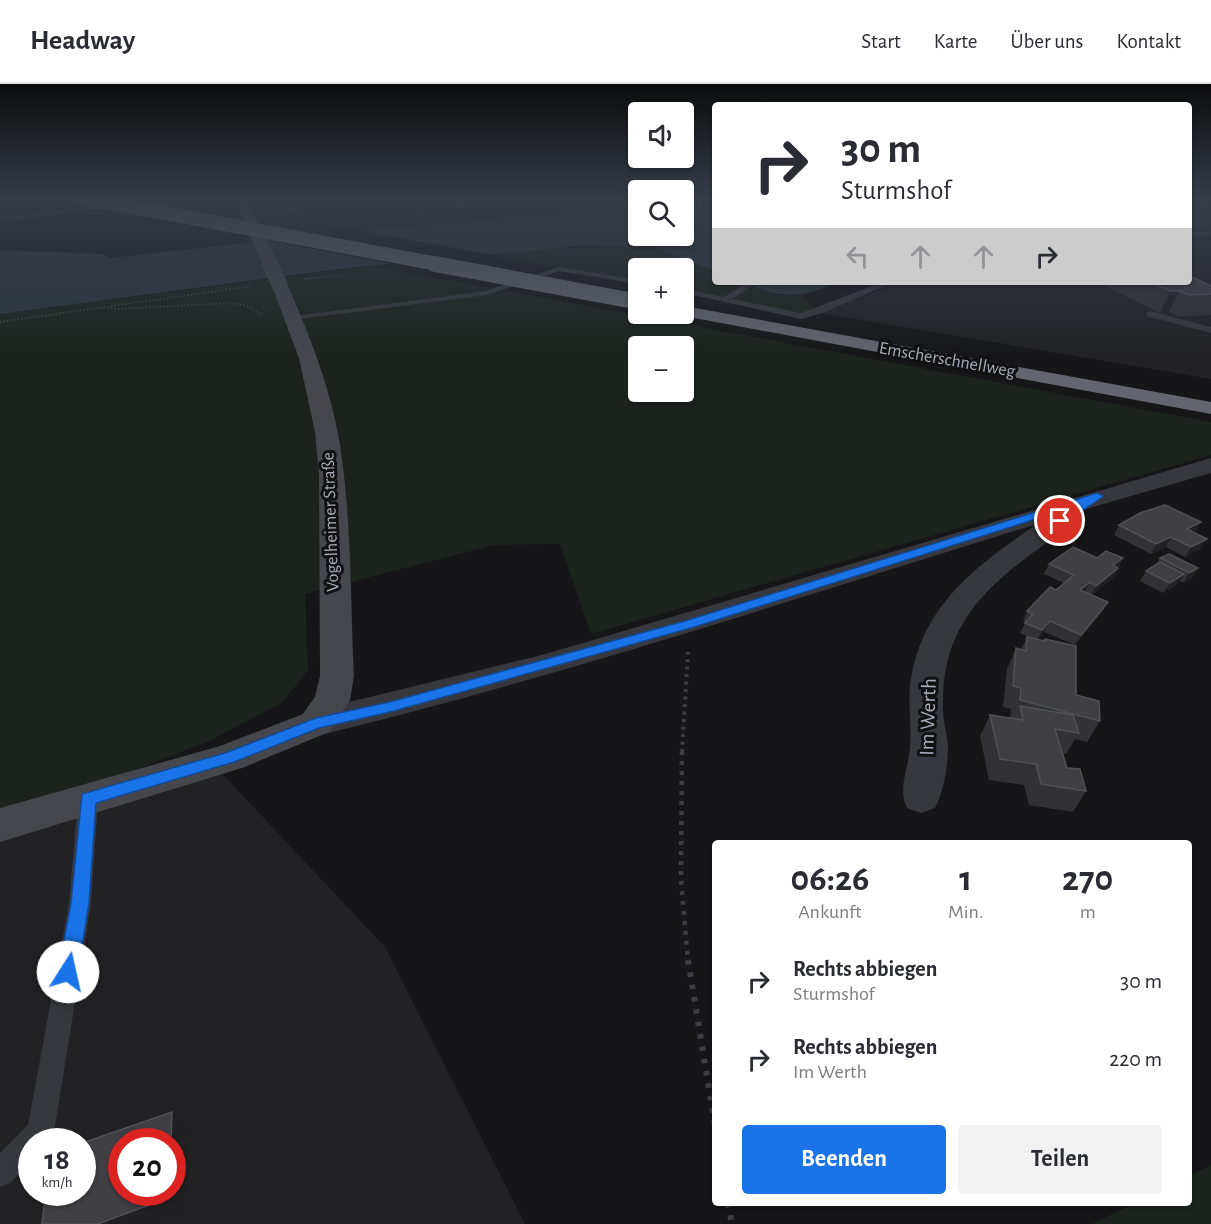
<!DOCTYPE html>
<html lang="de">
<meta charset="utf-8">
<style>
body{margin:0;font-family:"Alegreya Sans",sans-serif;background:#f2f2f3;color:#2b2b33;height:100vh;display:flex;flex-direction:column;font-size:22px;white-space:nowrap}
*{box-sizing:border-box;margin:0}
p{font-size:20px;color:#7c7c81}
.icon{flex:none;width:33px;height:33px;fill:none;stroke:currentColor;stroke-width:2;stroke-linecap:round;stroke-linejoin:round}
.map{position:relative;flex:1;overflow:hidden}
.details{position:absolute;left:712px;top:756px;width:480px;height:366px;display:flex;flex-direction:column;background:#fff;border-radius:6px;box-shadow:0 2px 4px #0004}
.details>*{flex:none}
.top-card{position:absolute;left:712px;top:18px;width:480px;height:183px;border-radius:6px;box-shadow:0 2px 4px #0004;background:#fff;color:#2b2b33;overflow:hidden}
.buttons{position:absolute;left:628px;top:18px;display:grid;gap:12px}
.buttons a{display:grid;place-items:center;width:66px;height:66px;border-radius:6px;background:#fff;box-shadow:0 2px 4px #0004;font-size:30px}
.speed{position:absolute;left:18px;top:1044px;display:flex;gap:12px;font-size:30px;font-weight:700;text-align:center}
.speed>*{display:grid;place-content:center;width:78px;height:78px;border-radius:50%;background:#fff;box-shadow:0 2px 4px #0004;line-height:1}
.speed small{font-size:15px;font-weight:400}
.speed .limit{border:9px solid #d22;background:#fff;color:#111}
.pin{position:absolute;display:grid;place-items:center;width:51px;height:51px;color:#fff;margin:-26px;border:3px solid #fff;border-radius:50%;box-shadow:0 2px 6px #0007}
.me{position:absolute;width:66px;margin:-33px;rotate:10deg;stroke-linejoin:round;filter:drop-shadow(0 0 4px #0008)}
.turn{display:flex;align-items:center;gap:21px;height:126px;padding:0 30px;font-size:27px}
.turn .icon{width:78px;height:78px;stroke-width:2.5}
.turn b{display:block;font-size:42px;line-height:51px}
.lanes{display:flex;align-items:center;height:57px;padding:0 30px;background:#0003;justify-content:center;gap:30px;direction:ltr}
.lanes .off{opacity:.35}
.eta{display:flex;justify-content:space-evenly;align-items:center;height:102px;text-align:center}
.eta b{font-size:36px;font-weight:700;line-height:42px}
.primary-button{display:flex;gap:12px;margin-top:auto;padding:12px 30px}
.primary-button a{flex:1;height:69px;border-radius:6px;background:#1a73e8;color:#fff;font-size:24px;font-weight:700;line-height:69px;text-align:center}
.primary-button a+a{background:#f2f2f3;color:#2b2b33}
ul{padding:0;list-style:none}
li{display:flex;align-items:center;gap:18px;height:78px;padding:0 30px}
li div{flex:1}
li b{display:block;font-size:22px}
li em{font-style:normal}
header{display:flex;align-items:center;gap:36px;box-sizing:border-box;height:84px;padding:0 30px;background:#fff;border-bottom:2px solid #e1e1e2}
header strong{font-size:28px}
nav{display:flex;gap:33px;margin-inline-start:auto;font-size:21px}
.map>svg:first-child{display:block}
.built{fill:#222225;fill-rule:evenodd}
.green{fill:#1c231d;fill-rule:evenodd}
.water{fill:#2c353c}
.pier{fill:#161618}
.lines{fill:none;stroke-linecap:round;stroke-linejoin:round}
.path-far3{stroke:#3d3f44;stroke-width:2;stroke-dasharray:1.5 2;stroke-linecap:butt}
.path-far2{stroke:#3d3f44;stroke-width:4;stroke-dasharray:3 4.5;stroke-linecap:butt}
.path-far1{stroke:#3d3f44;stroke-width:4.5;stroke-dasharray:4 6;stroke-linecap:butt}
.path{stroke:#3d3f44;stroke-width:6;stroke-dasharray:4.5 8;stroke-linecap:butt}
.lane{fill:#37383d;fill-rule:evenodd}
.street{fill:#37383d;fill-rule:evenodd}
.secondary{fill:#45474d;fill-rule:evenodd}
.highway{fill:#63666e;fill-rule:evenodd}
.secondary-bridge-far1{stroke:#45474d;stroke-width:14}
.secondary-bridge{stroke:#45474d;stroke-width:16}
.highway-bridge-far1{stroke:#63666e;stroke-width:14}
.highway-bridge{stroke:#63666e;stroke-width:16}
.wall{fill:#323236}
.shaded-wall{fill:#212124}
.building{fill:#3f3f44;stroke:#4f5156;stroke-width:1.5}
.route{fill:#1a73e8;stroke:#114b97;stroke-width:1.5}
.labels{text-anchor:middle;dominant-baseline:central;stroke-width:6;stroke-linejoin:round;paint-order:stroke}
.far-street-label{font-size:18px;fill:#a8adb8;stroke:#111113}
.street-label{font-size:21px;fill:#a8adb8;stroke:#111113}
</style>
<header>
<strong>Headway</strong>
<nav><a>Start</a><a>Karte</a><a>Über uns</a><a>Kontakt</a></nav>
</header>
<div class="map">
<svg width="1211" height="1140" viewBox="0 0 1211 1140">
<rect width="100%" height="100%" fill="#161618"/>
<path class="built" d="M 245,114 L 599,114 L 585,121 L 265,157 Z
M 1211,146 L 1211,295 L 821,229 L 899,198 L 1190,198 L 1190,147 Z
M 215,682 L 385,863 L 525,1140 L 0,1140 L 0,745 ZM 32,1058 L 82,1058 L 82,1108 L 32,1108 ZM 122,1058 L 172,1058 L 172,1108 L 122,1108 Z"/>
<path class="green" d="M 599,114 L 615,115 L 611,119 L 590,126 L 391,144 L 585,121 Z
M 633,160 L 650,162 L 715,187 L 716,198 L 743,198 L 778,211 L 800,211 L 821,229 L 795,228 L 684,208 L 684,184 L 639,184 L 639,199 L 482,170 Z
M 372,182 L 1211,338 L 1211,371 L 591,550 L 560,460 L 494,461 L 305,510 L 308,586 L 283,618 L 209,657 L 94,702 L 0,730 L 0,230 ZM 639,262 L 684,262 L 684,308 L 639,308 Z
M 1211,1081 L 1211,1140 L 1092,1140 L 1135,1119 L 1190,1119 L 1190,1092 Z"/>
<path class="water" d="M 610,114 L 639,114 L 639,152 L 684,152 L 684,114 L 715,114 L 715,187 L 650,162 L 579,162 L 355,183 L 0,230 L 0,166 L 102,170 L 110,174 L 365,146 L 573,128 L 602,123 L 615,116 Z
M 1190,114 L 1211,114 L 1211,146 L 1190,147 Z
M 743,198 L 838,198 C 801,215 780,215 743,198 Z"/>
<path class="pier" d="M 348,145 L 501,172 L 401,182 L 257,154 Z"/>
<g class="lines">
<path class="path-far3" d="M 304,195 L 347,191
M 111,222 L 252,202
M 0,238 L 104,223 L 117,225 L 231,219 L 247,222 L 262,231"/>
<path class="path-far2" d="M 682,668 L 688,568"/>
<path class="path-far1" d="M 682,667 L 681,795 L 688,878"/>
<path class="path" d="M 688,876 L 716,1048
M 728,1119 L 732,1140"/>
<path class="lane" d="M 166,114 L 185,114 L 0,137 L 0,133 Z
M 414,114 L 442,114 L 247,130 L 244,128 Z
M 510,114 L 519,124 L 515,124 L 507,117 L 444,121 Z
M 541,114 L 547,114 L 550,121 L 546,121 Z
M 1211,147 L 1211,151 L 1190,153 L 1190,149 Z
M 559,183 L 639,196 L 639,200 L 559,187 L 487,211 L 292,236 L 288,233 L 486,207 Z
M 749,198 L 757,199 L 732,215 L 801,229 L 883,198 L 894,198 L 823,229 L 801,235 L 684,209 L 684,205 L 724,213 Z
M 1150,227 L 1211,243 L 1211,249 L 1147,232 L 1147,228 Z
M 88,707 L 95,709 L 98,715 L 91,819 L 54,1048 L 50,1058 L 32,1058 L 32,1077 L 10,1099 L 0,1103 L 0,1069 L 28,1041 L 69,819 L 78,715 L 81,709 Z"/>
<path class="street" d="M 1211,374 L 1211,389 L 1079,427 L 1081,431 L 1077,437 C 1007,488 940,525 943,625 C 943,637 947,649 948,662 C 948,681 944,707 935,724 L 921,729 L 907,724 C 897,704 909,684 910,662 C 912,639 907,619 911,594 C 924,518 979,480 1037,440 C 797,514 560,593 316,652 L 303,648 L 298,639 L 303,630 L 316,626 L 542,571 Z"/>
<path class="secondary" d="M 234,114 L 246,114 L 263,149 L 261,152 L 251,152 Z
M 280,197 L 288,202 C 309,250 328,298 338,349 C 352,428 350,512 354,592 L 350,616 L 329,648 L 242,684 L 0,758 L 0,724 L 220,662 L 303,630 L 315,613 L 320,592 L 319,389 L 315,348 L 299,274 L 272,202 Z"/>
<path class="highway" d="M 684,222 L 1211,318 L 1211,330 L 678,231 L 684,230 Z"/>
<path class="secondary-bridge-far1" d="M 256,149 L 271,181"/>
<path class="secondary-bridge" d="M 270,180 L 280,202"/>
<path class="highway-bridge-far1" d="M 85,114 L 443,181"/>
<path class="highway-bridge" d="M 435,180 L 639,218"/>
</g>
<path class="wall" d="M 416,114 L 440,114 L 444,119 L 445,130 L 425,132 L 417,122 Z
M 465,114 L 507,114 L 507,123 L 462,127 L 457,122 L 456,116 L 465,115 Z
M 1106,198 L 1190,198 L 1211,202 L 1211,231 L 1179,233 L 1169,228 L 1160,229 L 1104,201 Z
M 1119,441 L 1196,448 L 1194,449 L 1207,455 L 1200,465 L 1185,473 L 1166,463 L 1151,470 L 1114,451 Z
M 1097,474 L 1123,474 L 1113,494 L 1091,511 L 1108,518 L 1102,528 L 1075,561 L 1044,548 L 1038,556 L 1044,557 L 1045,555 L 1076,611 L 1100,637 L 1087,658 L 1075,655 L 1066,670 L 1062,669 L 1067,684 L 1086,707 L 1073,728 L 1029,721 L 1024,701 L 989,696 L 980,652 L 990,631 L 1010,634 L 1011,625 L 1003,623 L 1007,585 L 1016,564 L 1021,565 L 1027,553 L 1029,553 L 1020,549 L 1025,539 L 1023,538 L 1027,527 L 1064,499 L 1044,490 L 1049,480 Z
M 1160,474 L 1198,484 L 1191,495 L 1183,499 L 1179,497 L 1178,500 L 1163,509 L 1140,497 L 1146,487 L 1157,480 Z"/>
<path class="shaded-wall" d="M 479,114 L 507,114 L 507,123 L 462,127 L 461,121 L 470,121 L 470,115 Z
M 557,114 L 581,114 L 581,118 L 557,119 Z
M 444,119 L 445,130 L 425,132 L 423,120 Z
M 1170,207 L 1179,207 L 1169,228 L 1160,229 Z
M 1201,438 L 1196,448 L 1181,455 L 1187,445 Z
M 1171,453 L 1166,463 L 1151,470 L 1156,460 Z
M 1207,455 L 1200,465 L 1185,473 L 1191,463 Z
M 1123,474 L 1117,485 L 1113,481 Z
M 1118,484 L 1113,494 L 1090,512 L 1096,502 Z
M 1198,484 L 1191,495 L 1183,499 L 1189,489 Z
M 1184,490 L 1178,500 L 1163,509 L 1170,499 Z
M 1090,498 L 1084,509 L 1080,506 Z
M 1108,518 L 1102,528 L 1075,561 L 1081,551 Z
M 1050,537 L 1044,548 L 1037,557 L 1042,546 Z
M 172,1028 L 189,1044 L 186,1128 L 154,1140 L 98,1140 L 169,1108 L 172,1108 L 172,1058 L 171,1058 Z"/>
<path class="building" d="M 418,114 L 440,114 L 444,119 L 423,120 Z
M 465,115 L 470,121 L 461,121 L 456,116 Z
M 1190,192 L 1211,202 L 1211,210 L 1189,211 L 1179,207 L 1170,207 L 1150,198 L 1190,198 Z
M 1165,421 L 1201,438 L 1187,445 L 1207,455 L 1191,463 L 1171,453 L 1156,460 L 1119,441 L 1140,429 Z
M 1073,463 L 1097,474 L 1106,467 L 1123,474 L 1113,481 L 1118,484 L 1096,502 L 1090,498 L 1080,506 L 1108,518 L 1081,551 L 1050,537 L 1042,546 L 1025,539 L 1033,530 L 1027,527 L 1050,503 L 1056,506 L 1074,491 L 1049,480 Z
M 1169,470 L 1198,484 L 1189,489 L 1160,474 Z
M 1160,478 L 1184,490 L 1170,499 L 1146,487 Z
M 1027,553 L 1045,557 L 1045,555 L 1076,562 L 1076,611 L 1099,617 L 1100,637 L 1020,616 L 1021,604 L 1013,602 L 1016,564 L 1026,567 Z
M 1020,622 L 1073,631 L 1079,649 L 1055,645 L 1067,684 L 1080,685 L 1086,707 L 1041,700 L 1036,680 L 1000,675 L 990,631 L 1023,636 Z
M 172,1028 L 171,1058 L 122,1058 L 122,1108 L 169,1108 L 168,1114 L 98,1140 L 42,1140 L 46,1108 L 82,1108 L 82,1059 Z"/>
<linearGradient id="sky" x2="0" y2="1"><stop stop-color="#0c0c0d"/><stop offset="0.42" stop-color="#363c48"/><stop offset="1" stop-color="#363c48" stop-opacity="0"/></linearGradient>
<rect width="1211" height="274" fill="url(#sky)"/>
<path class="route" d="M 1097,409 L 1103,412 L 1101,414 L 1064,439 L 1054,437 L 1074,423 L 694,543 L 390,628 L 319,644 L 234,678 L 96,719 L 89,819 L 78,888 L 75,894 L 68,897 L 61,894 L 58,888 L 71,819 L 82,710 L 225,669 L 316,634 L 390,618 L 685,537 Z"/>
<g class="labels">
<g class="far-street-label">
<text transform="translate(947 276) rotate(10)">Emscherschnellweg</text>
<text transform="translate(331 438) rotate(-92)">Vogelheimer Straße</text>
</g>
<g class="street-label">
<text transform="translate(928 633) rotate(-88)">Im Werth</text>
</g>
</g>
</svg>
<div class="buttons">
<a><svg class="icon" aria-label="sound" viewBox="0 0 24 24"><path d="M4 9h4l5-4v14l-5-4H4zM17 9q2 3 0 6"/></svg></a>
<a><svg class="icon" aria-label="search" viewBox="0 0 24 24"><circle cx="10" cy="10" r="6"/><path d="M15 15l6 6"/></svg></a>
<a>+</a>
<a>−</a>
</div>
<div class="speed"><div>18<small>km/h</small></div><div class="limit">20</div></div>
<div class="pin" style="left:1060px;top:437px;background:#d93025"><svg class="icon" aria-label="arrive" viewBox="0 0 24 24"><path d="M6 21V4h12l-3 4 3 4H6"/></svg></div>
<svg class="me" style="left:68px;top:888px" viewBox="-20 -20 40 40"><circle r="19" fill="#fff"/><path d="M0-13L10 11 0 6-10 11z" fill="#1a73e8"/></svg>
<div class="top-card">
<div class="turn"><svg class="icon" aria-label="right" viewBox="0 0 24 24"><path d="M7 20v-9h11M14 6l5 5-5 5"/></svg><div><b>30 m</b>Sturmshof</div></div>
<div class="lanes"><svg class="icon off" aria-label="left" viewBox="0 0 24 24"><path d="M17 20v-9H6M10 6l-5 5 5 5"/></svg><svg class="icon off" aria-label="ahead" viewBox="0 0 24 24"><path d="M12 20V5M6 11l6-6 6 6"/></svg><svg class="icon off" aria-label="ahead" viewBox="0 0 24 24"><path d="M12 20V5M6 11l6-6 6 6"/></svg><svg class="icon" aria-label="right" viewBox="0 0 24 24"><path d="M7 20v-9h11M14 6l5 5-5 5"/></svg></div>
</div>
<section class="details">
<div class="eta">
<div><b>06:26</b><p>Ankunft</p></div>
<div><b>1</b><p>Min.</p></div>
<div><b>270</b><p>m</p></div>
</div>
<ul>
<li><svg class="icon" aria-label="right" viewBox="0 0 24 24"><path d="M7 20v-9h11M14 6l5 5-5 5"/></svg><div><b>Rechts abbiegen</b><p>Sturmshof</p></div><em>30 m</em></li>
<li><svg class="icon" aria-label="right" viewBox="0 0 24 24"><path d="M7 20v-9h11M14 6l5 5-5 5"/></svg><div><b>Rechts abbiegen</b><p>Im Werth</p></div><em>220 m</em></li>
</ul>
<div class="primary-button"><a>Beenden</a><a>Teilen</a></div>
</section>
</div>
